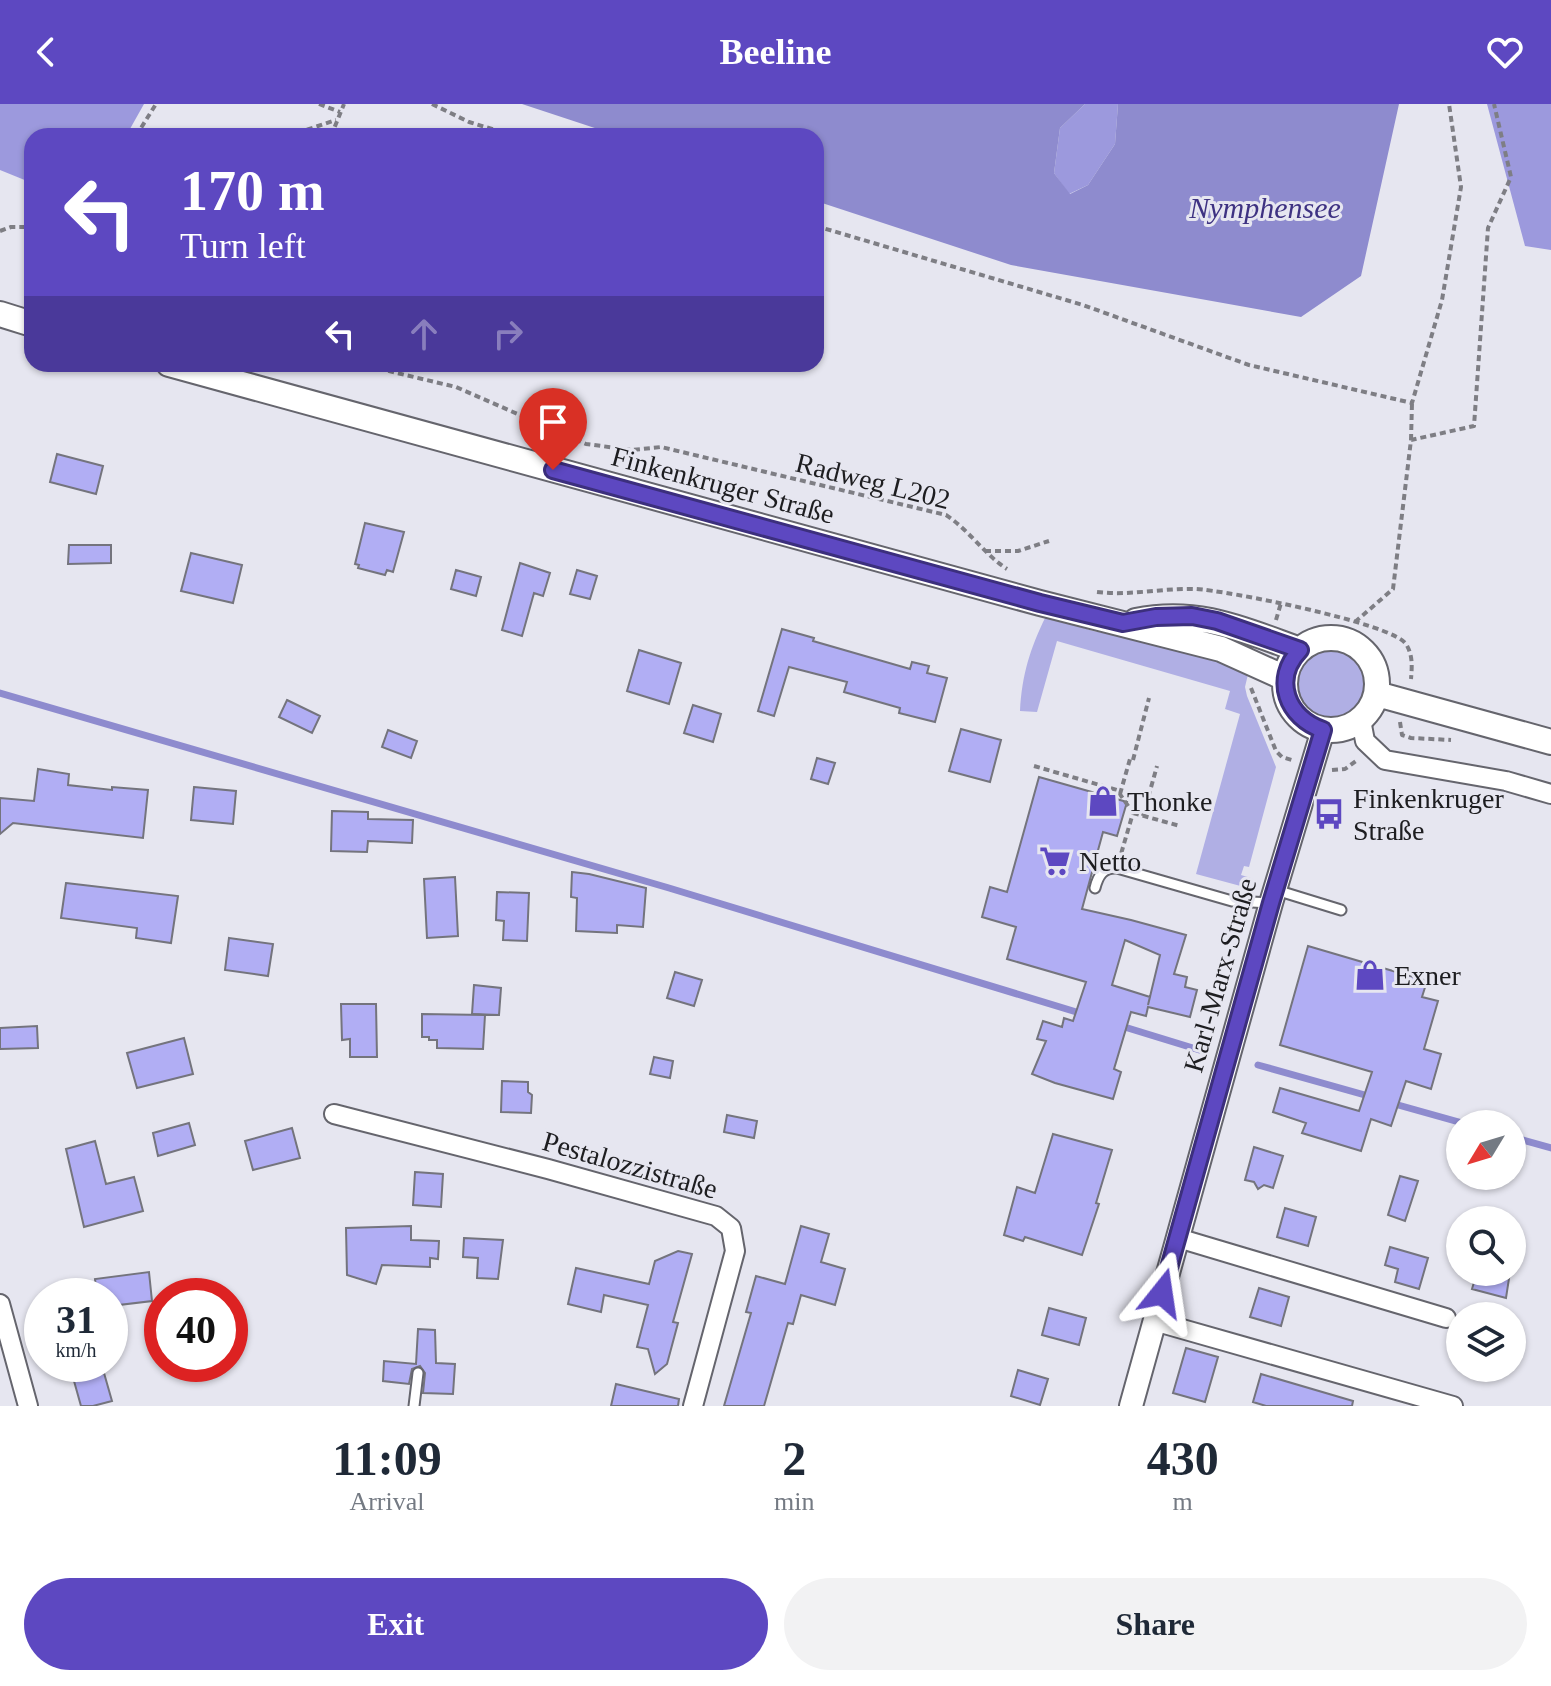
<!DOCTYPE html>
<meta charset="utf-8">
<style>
body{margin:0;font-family:"Times New Roman",serif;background:#f2f2f3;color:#1f2937;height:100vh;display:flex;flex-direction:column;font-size:30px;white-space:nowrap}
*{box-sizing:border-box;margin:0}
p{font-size:26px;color:#747a83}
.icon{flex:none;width:44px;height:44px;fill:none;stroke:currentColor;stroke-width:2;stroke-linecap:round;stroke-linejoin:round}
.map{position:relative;height:1302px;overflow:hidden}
.side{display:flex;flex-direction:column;background:#fff;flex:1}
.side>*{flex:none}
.hud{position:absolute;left:24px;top:24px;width:800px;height:244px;border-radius:24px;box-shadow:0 2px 6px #0004;background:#5d48c1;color:#fff;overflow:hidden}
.needle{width:52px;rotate:232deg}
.fabs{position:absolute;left:1446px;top:1006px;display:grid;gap:16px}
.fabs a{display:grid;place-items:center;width:80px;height:80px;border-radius:50%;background:#fff;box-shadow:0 2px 6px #0004;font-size:40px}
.speed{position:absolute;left:24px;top:1174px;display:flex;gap:16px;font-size:40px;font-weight:700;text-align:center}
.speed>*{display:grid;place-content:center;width:104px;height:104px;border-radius:50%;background:#fff;box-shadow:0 2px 6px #0004;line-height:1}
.speed small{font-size:20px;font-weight:400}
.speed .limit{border:12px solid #d22;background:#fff;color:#111}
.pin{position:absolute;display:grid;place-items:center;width:68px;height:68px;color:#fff;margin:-82px -34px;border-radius:50% 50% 50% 0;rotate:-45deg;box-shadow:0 0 8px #0007}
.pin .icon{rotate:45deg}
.me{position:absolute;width:88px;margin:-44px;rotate:15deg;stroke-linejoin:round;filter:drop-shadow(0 0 6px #0008)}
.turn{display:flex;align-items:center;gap:28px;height:168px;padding:0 24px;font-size:36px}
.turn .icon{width:104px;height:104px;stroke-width:2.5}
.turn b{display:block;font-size:56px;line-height:68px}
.lanes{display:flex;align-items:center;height:76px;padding:0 24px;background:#0003;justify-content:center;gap:40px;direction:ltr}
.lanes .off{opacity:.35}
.eta{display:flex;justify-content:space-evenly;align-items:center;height:136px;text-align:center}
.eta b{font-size:48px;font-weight:700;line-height:56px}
.button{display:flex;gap:16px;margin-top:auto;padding:16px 24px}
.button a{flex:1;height:92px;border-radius:48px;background:#5d48c1;color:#fff;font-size:32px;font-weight:700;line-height:92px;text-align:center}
.button a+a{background:#f2f2f3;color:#1f2937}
header{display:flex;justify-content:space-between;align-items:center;height:104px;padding:0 24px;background:#5d48c1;color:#fff;font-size:36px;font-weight:700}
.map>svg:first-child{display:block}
.green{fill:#b0afe4}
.forest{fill:#9c99dd}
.water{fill:#8e8bce}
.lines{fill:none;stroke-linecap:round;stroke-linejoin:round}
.stream{stroke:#8e8bce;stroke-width:7}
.building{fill:#b1aef4;stroke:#74747d;stroke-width:2;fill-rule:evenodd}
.service-casing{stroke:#65656d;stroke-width:13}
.minor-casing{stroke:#65656d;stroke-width:22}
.tertiary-casing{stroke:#65656d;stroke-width:26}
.secondary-casing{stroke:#65656d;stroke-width:28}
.path{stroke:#7e7e84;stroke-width:4;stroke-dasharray:6 4;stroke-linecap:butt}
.service{stroke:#fff;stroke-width:9}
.minor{stroke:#fff;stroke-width:18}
.tertiary{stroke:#fff;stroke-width:22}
.secondary{stroke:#fff;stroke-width:24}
.route-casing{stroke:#3c2f7d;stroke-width:20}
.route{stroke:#5d48c1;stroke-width:14}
.labels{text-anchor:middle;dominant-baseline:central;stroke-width:6;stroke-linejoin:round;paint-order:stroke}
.street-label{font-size:28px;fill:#1d1d20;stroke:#e6e6f0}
.poi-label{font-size:28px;fill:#1d1d20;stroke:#e6e6f0;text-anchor:start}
.water-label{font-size:30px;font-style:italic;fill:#3e3282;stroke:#e6e6f0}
</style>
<header><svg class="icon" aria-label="back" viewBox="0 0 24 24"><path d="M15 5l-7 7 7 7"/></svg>Beeline<svg class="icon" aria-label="heart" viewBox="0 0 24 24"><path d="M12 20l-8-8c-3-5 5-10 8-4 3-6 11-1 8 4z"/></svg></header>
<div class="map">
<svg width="1551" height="1302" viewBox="0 0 1551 1302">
<rect width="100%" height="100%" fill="#e6e6f0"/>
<path class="green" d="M 1046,512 L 1093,527 L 1172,541 L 1249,566 L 1245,583 L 1247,592 L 1276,663 L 1249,763 L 1244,762 L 1241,771 L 1251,774 L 1248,784 L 1196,770 L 1240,610 L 1225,605 L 1230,587 L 1057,537 L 1037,608 L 1020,607 C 1022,570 1030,545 1046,512 Z
M1298 581a35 35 0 1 1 70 0a35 35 0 1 1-70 0Z"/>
<path class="forest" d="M 0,0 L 144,0 L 126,32 L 32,32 L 32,79 L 0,66 Z
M 1085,0 L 1118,0 L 1115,40 L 1088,81 L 1069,90 L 1054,69 L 1060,24 Z
M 1487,0 L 1551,0 L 1551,146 L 1525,142 Z"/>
<path class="water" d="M 522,0 L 1085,0 L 1060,24 L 1054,69 L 1070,90 L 1088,81 L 1115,40 L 1118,0 L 1399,0 L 1361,172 L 1301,213 L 1011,161 L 816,97 L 816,32 L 619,32 Z"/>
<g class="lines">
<path class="stream" d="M 0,589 L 669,784 L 1083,910
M 1118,921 L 1206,948
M 1258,961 L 1372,993
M 1391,999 L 1466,1020
M 1512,1033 L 1551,1044"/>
</g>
<path class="building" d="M 57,350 L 103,362 L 96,390 L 50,378 Z
M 365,419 L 404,428 L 393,468 L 387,466 L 385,471 L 358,464 L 359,461 L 355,460 Z
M 69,441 L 111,441 L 111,459 L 68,460 Z
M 191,449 L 242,461 L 233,499 L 181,487 Z
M 520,459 L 550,469 L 543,492 L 534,489 L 522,532 L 502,526 Z
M 456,466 L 481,473 L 476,492 L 451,485 Z
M 577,466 L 597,472 L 590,495 L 570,490 Z
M 782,525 L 814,534 L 813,537 L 910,565 L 912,558 L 929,562 L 927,569 L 947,574 L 935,618 L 899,609 L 900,604 L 844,588 L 847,578 L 789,563 L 774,612 L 758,607 Z
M 639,546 L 681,559 L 669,600 L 627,587 Z
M 287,596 L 320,612 L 312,629 L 279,613 Z
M 693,601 L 721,610 L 713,638 L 684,629 Z
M 961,625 L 1001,636 L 990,678 L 949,667 Z
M 388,626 L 417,637 L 411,654 L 382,643 Z
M 817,654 L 835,659 L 828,680 L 811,675 Z
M 38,665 L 69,670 L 68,681 L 112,686 L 112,683 L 148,686 L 143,734 L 13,719 L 0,730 L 0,694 L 34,697 Z
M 1039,673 L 1127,698 L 1117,732 L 1103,728 L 1082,805 L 1131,816 L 1186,831 L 1174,870 L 1187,873 L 1185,883 L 1197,886 L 1190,913 L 1148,903 L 1146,912 L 1131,908 L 1114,965 L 1121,968 L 1113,995 L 1055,979 L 1032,970 L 1046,937 L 1037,935 L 1043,917 L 1062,923 L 1064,914 L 1073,917 L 1086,878 L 1007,855 L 1016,823 L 982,813 L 990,783 L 1007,788 ZM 1125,836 L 1160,851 L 1148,901 L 1150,893 L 1112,881 Z
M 194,683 L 236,687 L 233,720 L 191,716 Z
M 332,707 L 368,708 L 368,715 L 413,716 L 412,739 L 368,737 L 367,748 L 331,747 Z
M 572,768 L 589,770 L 646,784 L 643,823 L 617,821 L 617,829 L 576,827 L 577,794 L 571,793 Z
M 455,773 L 458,832 L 427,834 L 424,775 Z
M 66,779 L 178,792 L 171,839 L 136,834 L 137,824 L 61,814 Z
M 497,788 L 529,789 L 527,837 L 503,836 L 504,817 L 496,816 Z
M 229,834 L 273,840 L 268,872 L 225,866 Z
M 1308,842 L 1427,877 L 1422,893 L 1438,897 L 1424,945 L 1441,950 L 1431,985 L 1406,977 L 1391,1022 L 1371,1015 L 1361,1047 L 1302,1029 L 1306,1019 L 1273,1008 L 1280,984 L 1359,1007 L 1372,968 L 1280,941 Z
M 675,868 L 702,876 L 694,902 L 667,894 Z
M 474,881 L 501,884 L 499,911 L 472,910 Z
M 341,900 L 376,900 L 377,953 L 350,953 L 350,935 L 342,936 Z
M 422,910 L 485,911 L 483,945 L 437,944 L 437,936 L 429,936 L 429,933 L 422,933 Z
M 37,922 L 38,944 L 0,945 L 0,924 Z
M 184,934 L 193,970 L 137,984 L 127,949 Z
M 654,953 L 673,957 L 670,974 L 650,970 Z
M 502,977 L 528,978 L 528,988 L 532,991 L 531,1009 L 501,1008 Z
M 727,1011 L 757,1017 L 754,1034 L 724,1028 Z
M 189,1019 L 195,1041 L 158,1052 L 153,1029 Z
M 292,1024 L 300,1054 L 253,1066 L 245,1037 Z
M 1053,1030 L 1112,1046 L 1096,1099 L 1099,1100 L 1082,1151 L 1025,1133 L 1023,1137 L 1004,1131 L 1017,1083 L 1035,1089 Z
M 95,1037 L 106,1080 L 134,1073 L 143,1107 L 84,1123 L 66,1045 Z
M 1254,1043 L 1283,1052 L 1273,1084 L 1264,1081 L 1258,1085 L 1254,1078 L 1245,1076 Z
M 415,1068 L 443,1070 L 441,1103 L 413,1101 Z
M 1400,1072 L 1418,1077 L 1405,1117 L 1388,1111 Z
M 1285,1104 L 1316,1113 L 1308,1142 L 1277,1133 Z
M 411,1122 L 411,1136 L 439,1137 L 438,1155 L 430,1154 L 430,1163 L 382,1161 L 376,1180 L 347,1171 L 346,1124 Z
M 801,1122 L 829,1130 L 821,1158 L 845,1165 L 835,1201 L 801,1191 L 793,1220 L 788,1219 L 764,1302 L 724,1302 L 751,1209 L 746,1208 L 756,1172 L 785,1180 Z
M 464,1134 L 503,1136 L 498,1175 L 477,1174 L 478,1154 L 463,1153 Z
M 1390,1143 L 1428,1154 L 1419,1185 L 1395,1178 L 1398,1165 L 1385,1161 Z
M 678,1147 L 692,1150 L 673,1218 L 678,1219 L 667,1260 L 655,1270 L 648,1245 L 637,1243 L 648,1201 L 604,1191 L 601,1208 L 568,1200 L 576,1164 L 649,1180 L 655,1157 Z
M 149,1168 L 152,1197 L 110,1202 L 110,1192 L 97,1192 L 95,1175 Z
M 1477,1168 L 1510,1168 L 1506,1194 L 1472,1185 Z
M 1259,1184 L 1289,1193 L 1281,1222 L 1250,1213 Z
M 1049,1204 L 1086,1214 L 1079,1241 L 1042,1231 Z
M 418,1225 L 435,1226 L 436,1259 L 455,1260 L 453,1290 L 423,1289 L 425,1269 L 420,1262 L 412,1265 L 409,1280 L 383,1277 L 384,1257 L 416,1260 Z
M 1186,1244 L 1218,1253 L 1205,1298 L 1173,1289 Z
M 1018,1266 L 1048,1275 L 1040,1301 L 1011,1292 Z
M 104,1269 L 112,1297 L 93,1302 L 81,1302 L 74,1277 Z
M 1261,1270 L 1353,1297 L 1352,1302 L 1266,1302 L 1253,1298 Z
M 616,1280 L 679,1295 L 678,1302 L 611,1302 Z"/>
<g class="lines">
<defs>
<path id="service" d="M 1095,784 C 1098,772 1103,763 1117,764 L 1232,797 L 1271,799
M 1276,786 L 1341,806
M 414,1302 L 418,1269"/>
<path id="minor" d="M 1361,616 L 1365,637 L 1385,656 L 1506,677 L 1551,690
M 334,1010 L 548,1065 L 716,1112 L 731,1124 L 735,1147 L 693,1302
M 1178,1134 L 1446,1214
M 0,1200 L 28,1302
M 1154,1217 L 1453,1302"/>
<path id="tertiary" d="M 1131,1302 L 1271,799 L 1323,626"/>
<path id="secondary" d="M 0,210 L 32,220
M 169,260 L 1040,499 L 1221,545 L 1285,574
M 1136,517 C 1198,504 1244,526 1300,546
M1285 580a46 46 0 1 1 92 0a46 46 0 1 1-92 0Z
M 1377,590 L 1551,638"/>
</defs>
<use href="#service" class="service-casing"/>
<use href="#minor" class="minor-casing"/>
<use href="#tertiary" class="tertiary-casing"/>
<use href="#secondary" class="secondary-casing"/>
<path class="path" d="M 319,0 L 340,8
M 432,0 L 469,18 L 515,32
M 136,32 L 156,0
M 288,32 L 336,16
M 331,32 L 344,0
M 816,122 L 1083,201 L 1249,261 L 1412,299 L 1442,196 L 1461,83 L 1449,0
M 0,127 L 11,123 L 32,123
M 359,260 L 456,283 L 586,340 L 632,346 L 661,343 L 946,411 C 970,427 984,450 1007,465
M 1411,336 L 1412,299
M 985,447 L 1018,447 L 1049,437
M 1097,488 C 1130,492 1162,484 1195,485 C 1225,486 1392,519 1406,540 C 1413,551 1412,563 1411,575
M 1276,516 L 1281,499
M 1355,518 L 1393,485 L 1411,336 L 1474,322 L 1488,124 L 1511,73 L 1494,0
M 1251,584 L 1276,647 L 1282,653 L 1292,656
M 1400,618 L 1402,631 L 1411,634 L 1451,636
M 1133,656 L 1149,594
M 1034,662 L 1117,686 L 1133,709 L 1121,750
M 1332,666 L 1345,665 L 1356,657
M 1120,690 L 1130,655
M 1133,709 L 1180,722
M 1143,712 L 1157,662"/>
<use href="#service" class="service"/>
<use href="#minor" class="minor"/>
<use href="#tertiary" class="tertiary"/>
<use href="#secondary" class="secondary"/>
</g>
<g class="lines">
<defs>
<path id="route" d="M 553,366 L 1040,499 L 1123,519 L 1156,513 L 1192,512 L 1217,517 L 1300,546 C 1272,575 1287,614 1323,626 L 1271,799 L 1162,1189"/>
</defs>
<use href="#route" class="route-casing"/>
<use href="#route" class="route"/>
</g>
<defs>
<symbol id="shop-bare" viewBox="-9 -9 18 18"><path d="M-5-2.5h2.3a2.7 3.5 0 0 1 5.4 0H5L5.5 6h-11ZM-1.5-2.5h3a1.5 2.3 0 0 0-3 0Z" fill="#5d48c1" stroke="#e6e6f0" stroke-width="2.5" paint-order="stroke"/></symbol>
<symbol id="bus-bare" viewBox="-9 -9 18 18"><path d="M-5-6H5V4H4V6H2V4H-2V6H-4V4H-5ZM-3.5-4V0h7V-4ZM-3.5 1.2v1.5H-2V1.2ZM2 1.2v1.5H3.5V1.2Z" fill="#5d48c1" stroke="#e6e6f0" stroke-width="2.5" paint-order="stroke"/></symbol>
<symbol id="supermarket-bare" viewBox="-9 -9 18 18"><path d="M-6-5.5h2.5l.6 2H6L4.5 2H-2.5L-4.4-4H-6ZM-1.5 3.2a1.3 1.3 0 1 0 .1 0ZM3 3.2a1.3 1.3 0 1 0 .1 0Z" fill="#5d48c1" stroke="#e6e6f0" stroke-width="2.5" paint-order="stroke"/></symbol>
</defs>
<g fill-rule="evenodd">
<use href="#shop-bare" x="1081" y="675" width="44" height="44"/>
<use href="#bus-bare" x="1307" y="688" width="44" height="44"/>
<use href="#supermarket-bare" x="1033" y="735" width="44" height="44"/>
<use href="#shop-bare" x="1348" y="849" width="44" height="44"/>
</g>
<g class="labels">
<g class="street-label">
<text transform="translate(873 377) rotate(14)">Radweg L202</text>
<text transform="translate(723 381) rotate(15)">Finkenkruger Straße</text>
<text transform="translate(1220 871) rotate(-74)">Karl-Marx-Straße</text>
<text transform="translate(630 1061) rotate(16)">Pestalozzistraße</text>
</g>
<g class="poi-label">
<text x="1353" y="694">Finkenkruger<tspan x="1353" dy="32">Straße</tspan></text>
<text x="1127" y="697">Thonke</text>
<text x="1079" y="757">Netto</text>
<text x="1394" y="871">Exner</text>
</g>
<g class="water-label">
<text x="1265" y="103">Nymphensee</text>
</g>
</g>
</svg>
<div class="fabs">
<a><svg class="needle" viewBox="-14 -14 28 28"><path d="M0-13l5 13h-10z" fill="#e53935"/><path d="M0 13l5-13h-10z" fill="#747a83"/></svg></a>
<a><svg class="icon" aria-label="search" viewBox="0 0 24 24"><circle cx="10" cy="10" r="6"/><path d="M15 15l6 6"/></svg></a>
<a><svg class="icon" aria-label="layers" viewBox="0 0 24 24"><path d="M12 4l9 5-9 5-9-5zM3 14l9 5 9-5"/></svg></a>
</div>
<div class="speed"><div>31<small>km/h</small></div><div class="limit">40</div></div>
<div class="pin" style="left:553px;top:366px;background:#d93025"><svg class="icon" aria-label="arrive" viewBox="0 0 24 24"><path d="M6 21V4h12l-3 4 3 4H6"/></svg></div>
<svg class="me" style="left:1162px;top:1189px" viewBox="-20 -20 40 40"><path d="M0-17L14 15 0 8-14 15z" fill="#5d48c1" stroke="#fff" stroke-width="4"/></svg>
<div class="hud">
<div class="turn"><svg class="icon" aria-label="left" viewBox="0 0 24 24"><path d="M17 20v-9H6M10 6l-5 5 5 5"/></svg><div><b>170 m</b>Turn left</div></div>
<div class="lanes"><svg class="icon" aria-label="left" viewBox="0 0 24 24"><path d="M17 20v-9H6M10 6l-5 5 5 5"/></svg><svg class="icon off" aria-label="ahead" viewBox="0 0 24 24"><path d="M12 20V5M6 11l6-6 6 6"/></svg><svg class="icon off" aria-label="right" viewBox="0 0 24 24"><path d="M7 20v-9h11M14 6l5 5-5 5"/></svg></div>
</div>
</div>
<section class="side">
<div class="eta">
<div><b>11:09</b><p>Arrival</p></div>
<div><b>2</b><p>min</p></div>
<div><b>430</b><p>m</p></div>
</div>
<div class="button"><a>Exit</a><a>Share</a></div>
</section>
